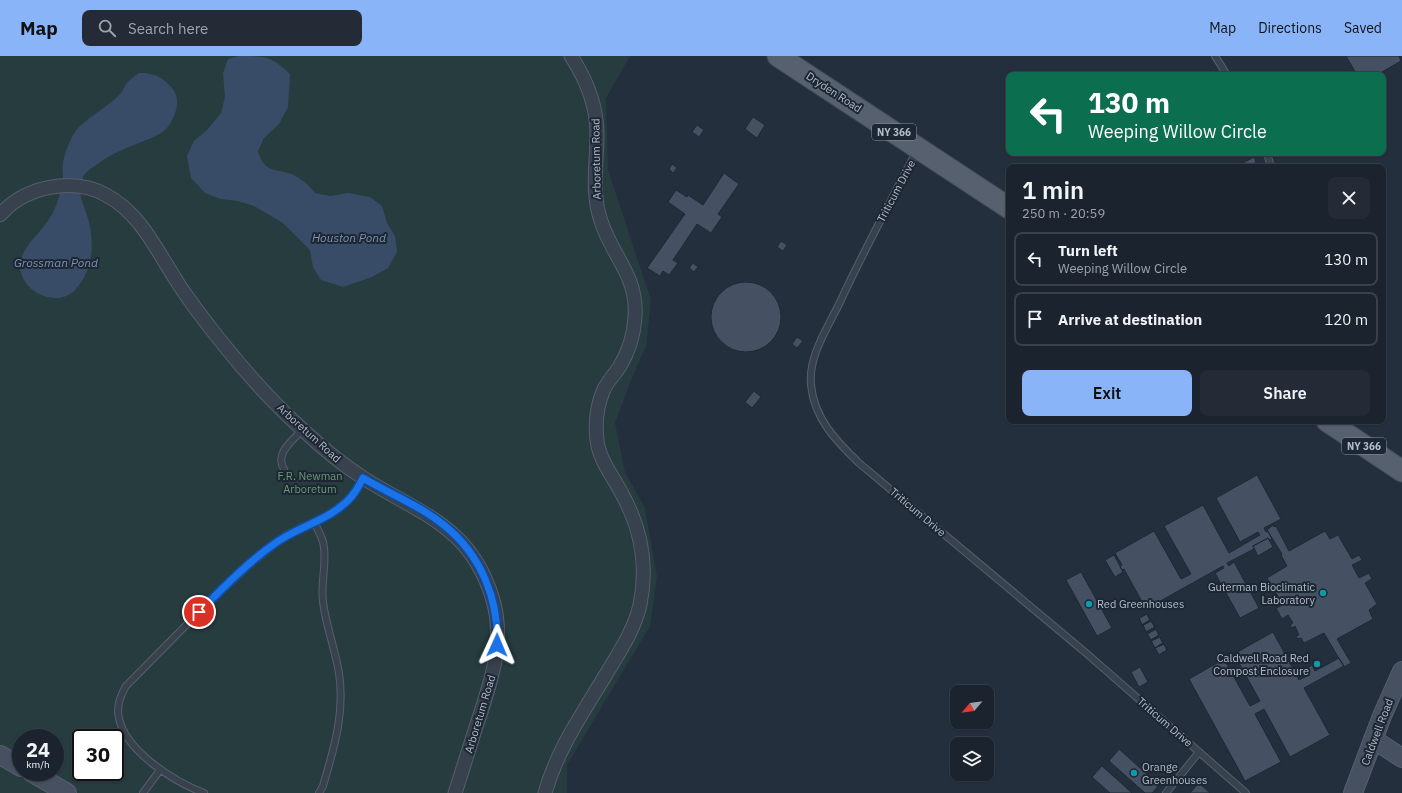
<!DOCTYPE html>
<meta charset="utf-8">
<style>
body{margin:0;font-family:"IBM Plex Sans",sans-serif;background:#242b36;color:#f1f3f6;height:100vh;display:flex;flex-direction:column;font-size:15px;white-space:nowrap}
*{box-sizing:border-box;margin:0}
p{font-size:13px;color:#a0a4aa}
.icon{flex:none;width:22px;height:22px;fill:none;stroke:currentColor;stroke-width:2;stroke-linecap:round;stroke-linejoin:round}
.map{position:relative;flex:1;overflow:hidden}
.sheet{position:absolute;left:1006px;top:108px;width:380px;height:260px;display:flex;flex-direction:column;background:#1b232e;border-radius:8px;box-shadow:0 1px 3px #0004,0 0 0 1px #39404a}
.sheet>*{flex:none}
.top-card{position:absolute;left:1006px;top:16px;width:380px;height:84px;border-radius:8px;box-shadow:0 1px 3px #0004,0 0 0 1px #39404a;background:#0b6e4f;color:#fff;overflow:hidden}
.needle{width:26px;rotate:241deg}
.buttons{position:absolute;left:950px;top:629px;display:grid;gap:8px}
.buttons a{display:grid;place-items:center;width:44px;height:44px;border-radius:8px;background:#1b232e;box-shadow:0 1px 3px #0004,0 0 0 1px #39404a;font-size:20px}
.speed{position:absolute;left:12px;top:673px;display:flex;gap:8px;font-size:20px;font-weight:700;text-align:center}
.speed>*{display:grid;place-content:center;width:52px;height:52px;border-radius:50%;background:#1b232e;box-shadow:0 1px 3px #0004,0 0 0 1px #39404a;line-height:1}
.speed small{font-size:10px;font-weight:400}
.speed .limit{border:2px solid #111;border-radius:6px;background:#fff;color:#111}
.pin{position:absolute;display:grid;place-items:center;width:34px;height:34px;color:#fff;margin:-17px;border:2px solid #fff;border-radius:50%;box-shadow:0 1px 4px #0007}
.me{position:absolute;width:44px;margin:-22px;rotate:1deg;stroke-linejoin:round;filter:drop-shadow(0 0 3px #0008)}
.turn{display:flex;align-items:center;gap:14px;height:84px;padding:0 16px;font-size:18px}
.turn .icon{width:52px;height:52px;stroke-width:2.5}
.turn b{display:block;font-size:28px;line-height:34px}
.round{display:grid;place-items:center;flex:none;width:42px;height:42px;border-radius:8px;background:#242b36}
.headline{display:flex;align-items:center;justify-content:space-between;height:68px;padding:0 16px}
h1{font-size:24px;font-weight:600;line-height:30px}
.action{display:flex;gap:8px;margin-top:auto;padding:8px 16px}
.action a{flex:1;height:46px;border-radius:8px;background:#8ab4f8;color:#111;font-size:16px;font-weight:600;line-height:46px;text-align:center}
.action a+a{background:#242b36;color:#f1f3f6}
ul{padding:0;list-style:none}
li{display:flex;align-items:center;gap:12px;height:54px;margin:0 8px 6px;padding:0 8px;border:2px solid #39404a;border-radius:8px}
li div{flex:1}
li b{display:block;font-size:15px}
li em{font-style:normal}
header{display:flex;align-items:center;gap:24px;box-sizing:border-box;height:56px;padding:0 20px;background:#8ab4f8;color:#111}
header strong{font-size:19px}
nav{display:flex;gap:22px;margin-inline-start:auto;font-size:14px}
.search{width:280px;height:36px;background:#242b36;display:flex;align-items:center;gap:10px;box-sizing:border-box;padding:0 14px;border-radius:8px;color:#a0a4aa;font-size:15px}
.map>svg:first-child{display:block}
.green{fill:#263c3f;fill-rule:evenodd}
.water{fill:#394c67}
.building{fill:#455162;stroke:#1f2835}
.lines{fill:none;stroke-linecap:round;stroke-linejoin:round}
.lane-casing{stroke:#565f6c;stroke-width:8}
.street-casing{stroke:#565f6c;stroke-width:15}
.secondary-casing{stroke:#565f6c;stroke-width:20}
.primary-casing{stroke:#414a57;stroke-width:23}
.lane{stroke:#38414e;stroke-width:6}
.street{stroke:#38414e;stroke-width:13}
.secondary{stroke:#465061;stroke-width:18}
.primary{stroke:#56606e;stroke-width:21}
.route-casing{stroke:#114b97;stroke-width:10}
.route{stroke:#1a73e8;stroke-width:7}
.culture-dot{fill:#0f9aa8;stroke:#1d2633;stroke-width:1.5}
.labels{text-anchor:middle;dominant-baseline:central;stroke-width:4;stroke-linejoin:round;paint-order:stroke}
.shield{fill:#1d2633;stroke:#878f9c;stroke-width:1}
.shield-label{font-size:10px;font-weight:bold;fill:#b4bcc9}
.street-label{font-size:11px;fill:#b4bcc9;stroke:#1d2633}
.park-label{font-size:11px;fill:#6b9a76;stroke:#1d2633}
.poi-label{font-size:11px;fill:#b4bcc9;stroke:#1d2633;text-anchor:end}
.water-label{font-size:12px;font-style:italic;fill:#7c92b1;stroke:#1d2633}
</style>
<header>
<strong>Map</strong>
<div class="search"><svg class="icon" aria-label="search" viewBox="0 0 24 24"><circle cx="10" cy="10" r="6"/><path d="M15 15l6 6"/></svg>Search here</div>
<nav><a>Map</a><a>Directions</a><a>Saved</a></nav>
</header>
<div class="map">
<svg width="1402" height="737" viewBox="0 0 1402 737">
<rect width="100%" height="100%" fill="#242f3e"/>
<path class="green" d="M 0,0 L 630,0 L 606,42 L 608,114 L 651,244 L 646,290 L 631,324 L 615,367 L 625,416 L 645,452 L 657,521 L 650,570 L 567,709 L 567,737 L 0,737 ZM 21,682 L 55,682 L 55,716 L 21,716 ZM 81,682 L 115,682 L 115,716 L 81,716 Z"/>
<path class="water" d="M 239,0 C 266,0 271,0 290,18 L 288,51 L 279,68 L 264,82 L 258,95 C 264,117 274,112 291,118 C 301,122 309,129 315,137 L 330,140 L 348,137 L 370,141 L 382,150 L 387,167 L 395,180 L 397,196 L 388,212 L 372,221 L 343,231 L 321,224 L 313,211 L 310,194 L 283,167 L 254,150 L 238,145 L 221,143 L 205,137 L 191,122 L 187,100 L 194,85 L 208,73 L 221,57 L 225,41 L 223,17 L 228,3 Z
M 139,17 C 151,17 160,19 169,29 C 176,35 179,45 176,54 C 169,79 155,80 134,89 C 121,94 108,100 96,109 C 92,112 85,116 83,121 C 76,134 83,147 87,159 C 95,185 94,213 75,234 C 55,254 18,234 20,207 C 22,193 37,179 45,169 C 56,155 61,138 63,121 C 63,117 62,112 63,108 C 64,98 72,77 80,70 C 93,58 109,50 121,37 C 124,34 124,30 127,27 C 130,23 135,20 139,17 Z"/>
<path class="building" d="M 1346,0 L 1399,0 L 1401,5 L 1377,19 L 1357,19 Z
M 753,61 L 765,69 L 757,82 L 745,73 Z
M 697,69 L 704,74 L 699,81 L 692,76 Z
M 1254,101 L 1256,106 L 1248,111 L 1243,111 L 1241,108 Z
M 672,108 L 677,112 L 673,117 L 669,113 Z
M 724,117 L 739,128 L 718,158 L 722,161 L 711,177 L 697,168 L 673,204 L 678,207 L 669,219 L 663,215 L 660,220 L 647,212 L 685,158 L 668,146 L 676,134 L 687,141 L 688,139 L 703,149 Z
M 781,185 L 787,189 L 783,195 L 777,191 Z
M 693,207 L 698,211 L 694,216 L 689,212 Z
M711 261a35 35 0 1 1 70 0a35 35 0 1 1-70 0Z
M 797,281 L 803,285 L 797,292 L 792,288 Z
M 754,335 L 761,341 L 752,352 L 745,346 Z
M 1257,419 L 1281,463 L 1264,472 L 1266,476 L 1268,475 L 1272,483 L 1269,484 L 1268,482 L 1253,490 L 1254,493 L 1227,507 L 1229,510 L 1234,506 L 1259,552 L 1240,562 L 1215,517 L 1224,512 L 1223,510 L 1146,553 L 1124,513 L 1122,514 L 1120,511 L 1122,509 L 1115,497 L 1154,475 L 1181,523 L 1191,518 L 1164,470 L 1203,449 L 1229,497 L 1260,479 L 1258,476 L 1240,486 L 1216,442 Z
M 1273,469 L 1274,471 L 1276,470 L 1289,495 L 1325,475 L 1330,483 L 1338,479 L 1352,503 L 1359,499 L 1362,504 L 1352,509 L 1359,522 L 1369,517 L 1372,523 L 1365,527 L 1377,548 L 1369,554 L 1373,563 L 1337,583 L 1351,607 L 1344,611 L 1324,577 L 1304,587 L 1301,582 L 1298,583 L 1296,580 L 1299,579 L 1295,570 L 1292,572 L 1290,569 L 1293,567 L 1288,559 L 1282,563 L 1276,552 L 1283,549 L 1267,522 L 1287,510 L 1281,499 L 1282,498 L 1267,474 Z
M 1268,482 L 1273,491 L 1258,500 L 1253,490 Z
M 1114,499 L 1123,516 L 1115,521 L 1105,504 Z
M 1081,516 L 1112,572 L 1097,580 L 1066,524 Z
M 1147,558 L 1150,564 L 1142,569 L 1139,562 Z
M 1147,558 L 1150,564 L 1142,569 L 1139,562 Z
M 1151,565 L 1155,571 L 1146,576 L 1143,569 Z
M 1151,565 L 1155,571 L 1146,576 L 1143,569 Z
M 1156,573 L 1159,579 L 1151,584 L 1147,578 Z
M 1156,573 L 1159,579 L 1151,584 L 1147,578 Z
M 1273,576 L 1299,624 L 1307,620 L 1304,614 L 1312,609 L 1315,615 L 1339,602 L 1344,610 L 1304,632 L 1330,679 L 1290,701 L 1264,653 L 1255,658 L 1281,706 L 1245,725 L 1189,623 L 1224,603 L 1250,650 L 1260,645 L 1234,598 Z
M 1160,581 L 1163,587 L 1155,592 L 1151,585 Z
M 1160,581 L 1163,587 L 1155,592 L 1151,585 Z
M 1164,588 L 1167,594 L 1159,599 L 1155,592 Z
M 1164,588 L 1167,594 L 1159,599 L 1155,592 Z
M 1319,602 L 1323,609 L 1316,613 L 1312,606 Z
M 1140,611 L 1148,626 L 1139,631 L 1131,616 Z
M 1119,693 L 1159,729 L 1152,737 L 1145,737 L 1109,705 Z
M 1102,710 L 1132,737 L 1110,737 L 1092,721 Z
M 1199,727 L 1210,737 L 1190,737 Z"/>
<g class="lines">
<defs>
<path id="lane" d="M 1215,0 L 1227,19
M 916,96 C 891,145 864,194 841,244 C 829,270 808,299 811,329 C 814,362 836,385 859,407 L 1086,597 L 1246,737
M 1267,97 L 1271,111
M 284,413 C 274,398 293,384 302,374
M 314,466 C 317,472 321,479 323,486 C 328,505 320,526 323,546 C 326,570 335,593 339,617 C 345,658 334,692 323,730 L 319,737
M 143,737 L 160,714
M 204,737 C 175,726 125,695 119,662 C 116,650 120,640 126,630 L 209,546 L 249,509 L 286,479 L 326,460 L 339,452 L 352,440 L 363,422
M 1166,737 L 1199,696"/>
<path id="street" d="M 0,159 C 25,130 73,121 106,139 C 140,157 156,193 176,224 C 182,234 189,243 196,253 C 228,296 262,337 302,373 C 321,391 343,409 365,423 C 422,459 471,470 493,544 C 505,585 491,626 478,665 C 470,689 463,713 455,737
M 545,737 C 557,694 582,658 605,620 C 618,598 634,575 640,549 C 648,510 641,472 622,438 C 613,420 599,404 597,384 C 595,367 597,349 604,333 C 608,325 615,318 620,310 C 629,295 634,278 635,261 C 638,220 612,200 601,165 C 591,136 597,108 597,78 C 597,50 586,23 571,0"/>
<path id="secondary" d="M 1373,683 L 1402,702
M 0,699 L 21,711
M 31,716 L 67,737
M 1353,737 L 1382,660 L 1402,615"/>
<path id="primary" d="M 778,0 L 1009,152
M 1327,365 L 1402,415"/>
</defs>
<use href="#lane" class="lane-casing"/>
<use href="#street" class="street-casing"/>
<use href="#secondary" class="secondary-casing"/>
<use href="#primary" class="primary-casing"/>
<use href="#lane" class="lane"/>
<use href="#street" class="street"/>
<use href="#secondary" class="secondary"/>
<use href="#primary" class="primary"/>
</g>
<g class="lines">
<defs>
<path id="route" d="M 199,556 C 222,533 247,507 274,488 C 298,470 332,464 352,440 C 356,435 360,428 363,422 C 390,438 421,450 445,470 C 481,499 499,544 497,589"/>
</defs>
<use href="#route" class="route-casing"/>
<use href="#route" class="route"/>
</g>
<g class="culture-dot">
<circle cx="1323" cy="537" r="4"/>
<circle cx="1089" cy="548" r="4"/>
<circle cx="1317" cy="608" r="4"/>
<circle cx="1134" cy="717" r="4"/>
</g>
<g class="labels">
<g class="shield">
<rect x="872" y="68" width="44" height="16" rx="3"/>
<rect x="1342" y="382" width="44" height="16" rx="3"/>
</g>
<g class="shield-label">
<text x="894" y="76">NY 366</text>
<text x="1364" y="390">NY 366</text>
</g>
<g class="street-label">
<text transform="translate(834 36) rotate(33)">Dryden Road</text>
<text transform="translate(596 103) rotate(-91)">Arboretum Road</text>
<text transform="translate(896 135) rotate(-62)">Triticum Drive</text>
<text transform="translate(309 377) rotate(42)">Arboretum Road</text>
<text transform="translate(918 456) rotate(40)">Triticum Drive</text>
<text transform="translate(480 658) rotate(-73)">Arboretum Road</text>
<text transform="translate(1165 666) rotate(41)">Triticum Drive</text>
<text transform="translate(1377 676) rotate(-69)">Caldwell Road</text>
</g>
<g class="park-label">
<text x="310" y="420">F.R. Newman<tspan x="310" dy="13">Arboretum</tspan></text>
</g>
<g class="poi-label">
<text x="1315" y="531">Guterman Bioclimatic<tspan x="1315" dy="13">Laboratory</tspan></text>
<text x="1097" y="548" text-anchor="start">Red Greenhouses</text>
<text x="1309" y="602">Caldwell Road Red<tspan x="1309" dy="13">Compost Enclosure</tspan></text>
<text x="1142" y="711" text-anchor="start">Orange<tspan x="1142" dy="13">Greenhouses</tspan></text>
</g>
<g class="water-label">
<text x="349" y="181">Houston Pond</text>
<text x="56" y="206">Grossman Pond</text>
</g>
</g>
</svg>
<div class="buttons">
<a><svg class="needle" viewBox="-14 -14 28 28"><path d="M0-13l5 13h-10z" fill="#e53935"/><path d="M0 13l5-13h-10z" fill="#a0a4aa"/></svg></a>
<a><svg class="icon" aria-label="layers" viewBox="0 0 24 24"><path d="M12 4l9 5-9 5-9-5zM3 14l9 5 9-5"/></svg></a>
</div>
<div class="speed"><div>24<small>km/h</small></div><div class="limit">30</div></div>
<div class="pin" style="left:199px;top:556px;background:#d93025"><svg class="icon" aria-label="arrive" viewBox="0 0 24 24"><path d="M6 21V4h12l-3 4 3 4H6"/></svg></div>
<svg class="me" style="left:497px;top:589px" viewBox="-20 -20 40 40"><path d="M0-17L14 15 0 8-14 15z" fill="#1a73e8" stroke="#fff" stroke-width="4"/></svg>
<div class="top-card">
<div class="turn"><svg class="icon" aria-label="left" viewBox="0 0 24 24"><path d="M17 20v-9H6M10 6l-5 5 5 5"/></svg><div><b>130 m</b>Weeping Willow Circle</div></div>
</div>
<section class="sheet">
<div class="headline"><div><h1>1 min</h1><p>250 m · 20:59</p></div><a class="round"><svg class="icon" aria-label="close" viewBox="0 0 24 24"><path d="M6 6l12 12M18 6L6 18"/></svg></a></div>
<ul>
<li><svg class="icon" aria-label="left" viewBox="0 0 24 24"><path d="M17 20v-9H6M10 6l-5 5 5 5"/></svg><div><b>Turn left</b><p>Weeping Willow Circle</p></div><em>130 m</em></li>
<li><svg class="icon" aria-label="arrive" viewBox="0 0 24 24"><path d="M6 21V4h12l-3 4 3 4H6"/></svg><div><b>Arrive at destination</b></div><em>120 m</em></li>
</ul>
<div class="action"><a>Exit</a><a>Share</a></div>
</section>
</div>
